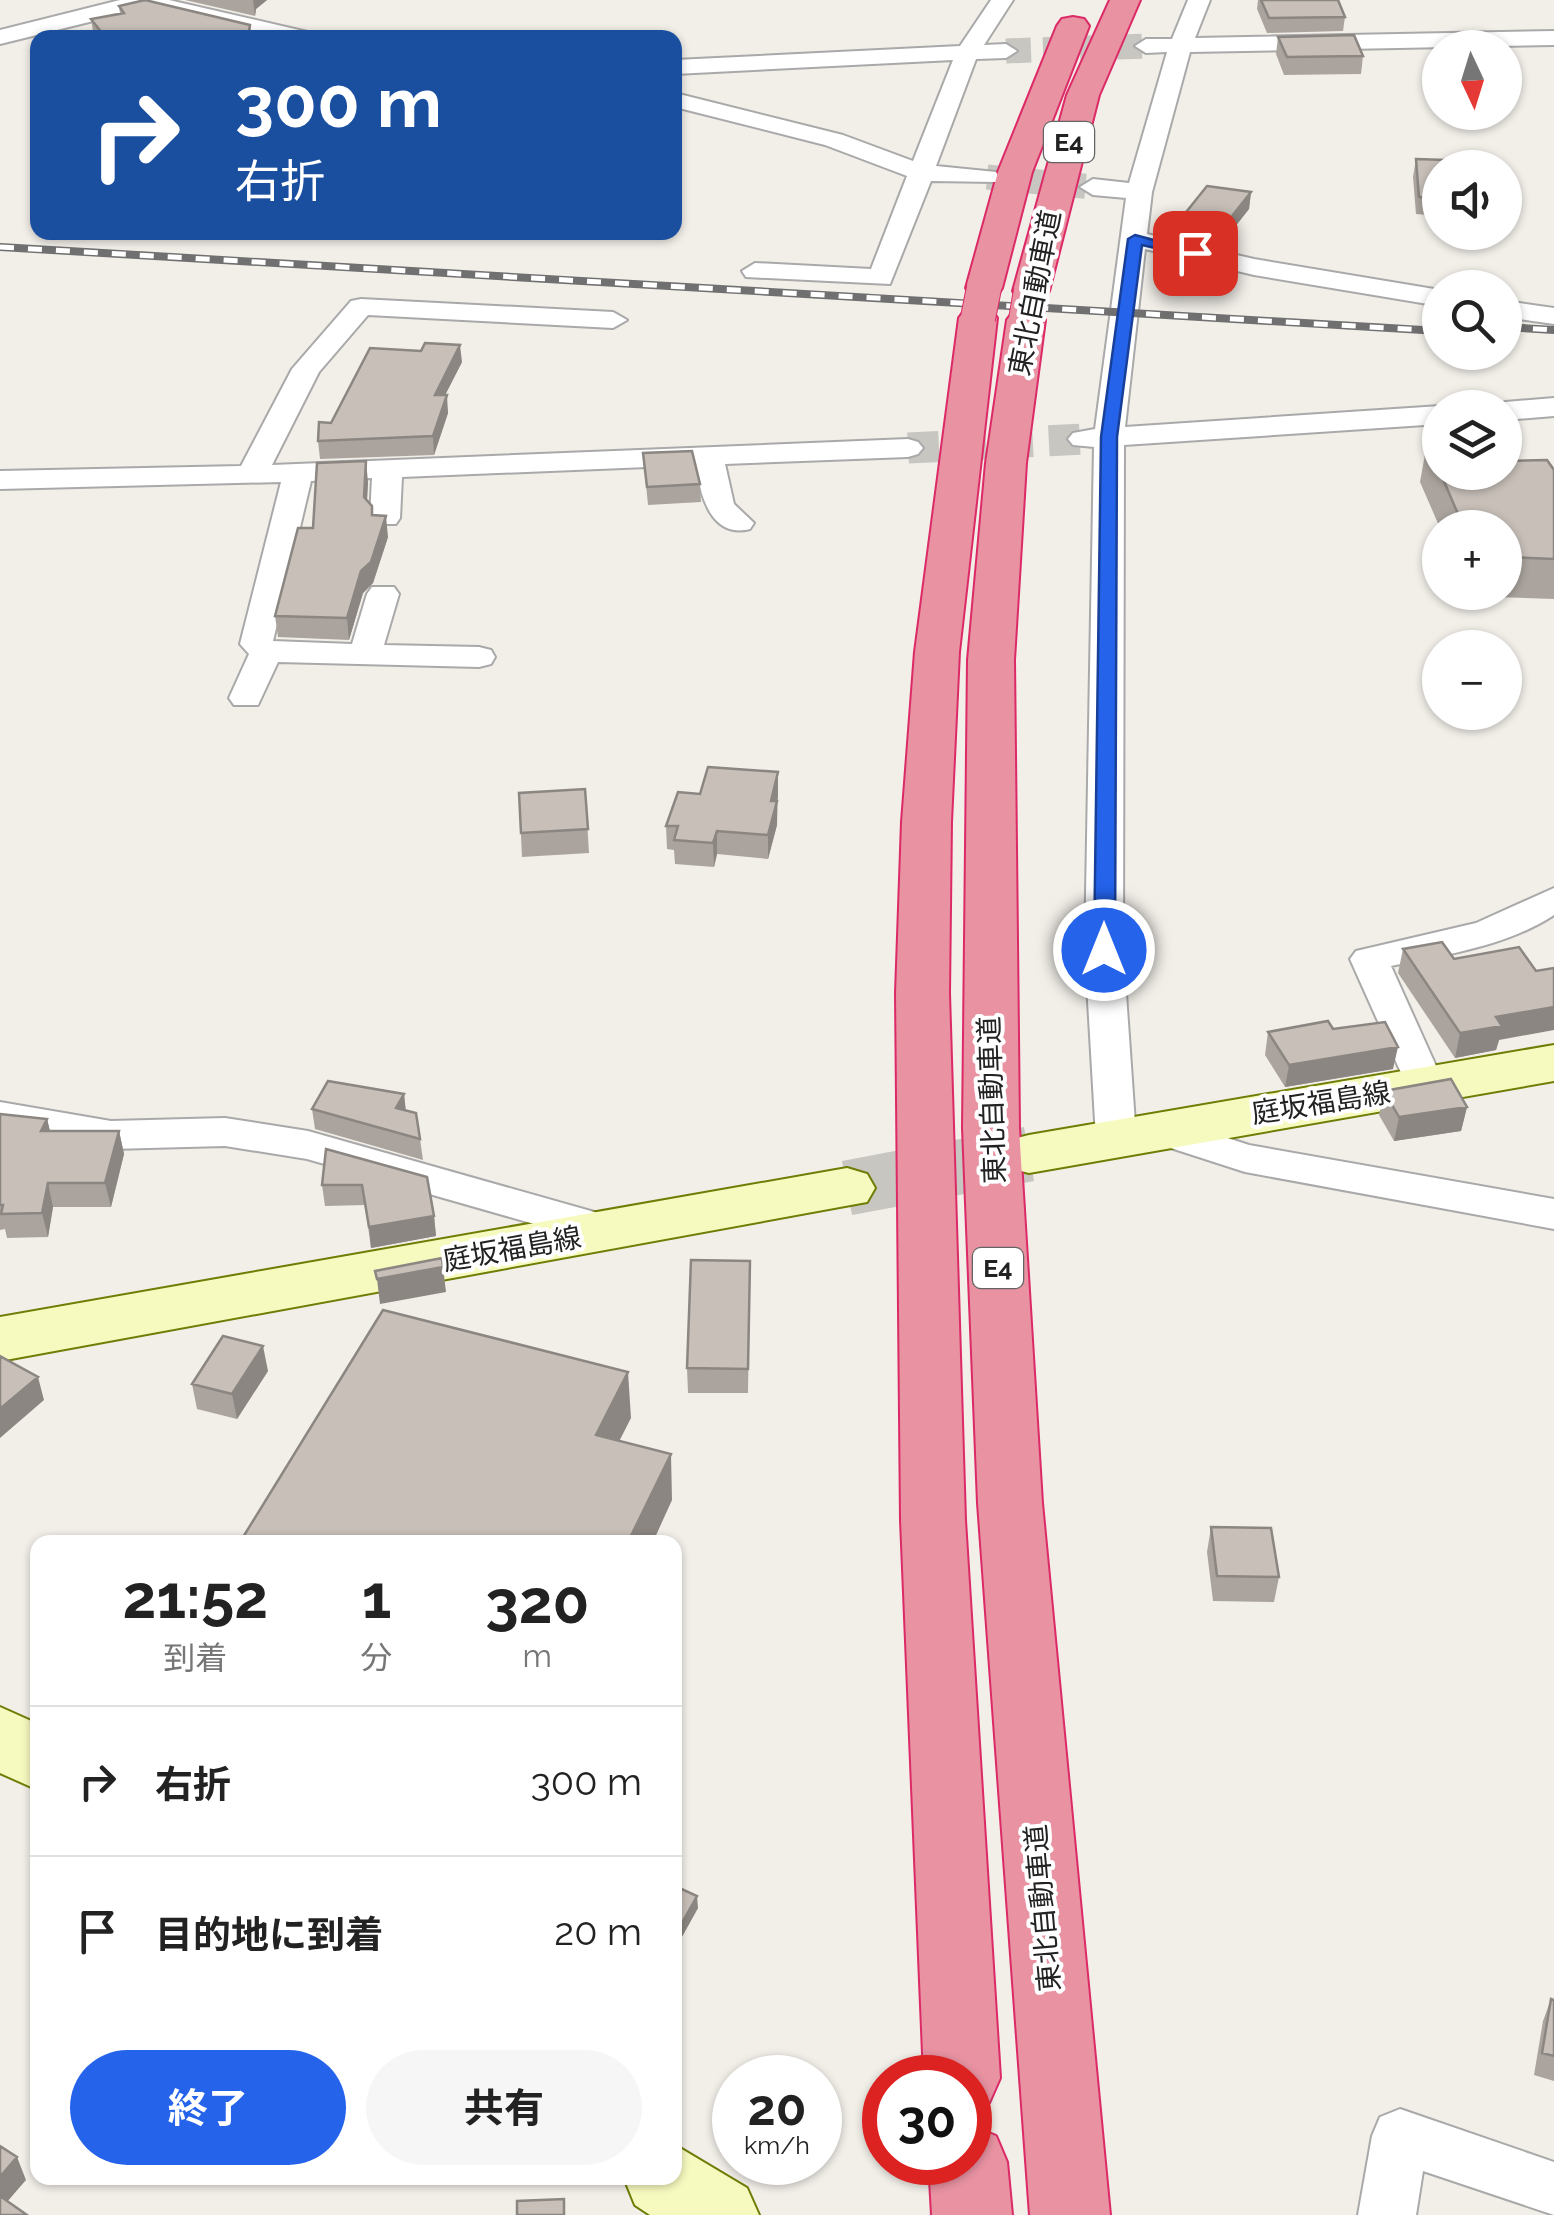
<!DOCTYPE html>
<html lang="ja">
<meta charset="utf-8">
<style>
body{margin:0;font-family:Raleway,"Noto Sans JP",sans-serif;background:#f6f6f6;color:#222;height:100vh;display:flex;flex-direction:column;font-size:38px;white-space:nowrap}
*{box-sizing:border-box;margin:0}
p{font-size:32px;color:#767676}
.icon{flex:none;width:55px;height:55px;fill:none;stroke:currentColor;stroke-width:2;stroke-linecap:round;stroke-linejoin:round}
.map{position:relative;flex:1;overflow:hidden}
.panel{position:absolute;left:30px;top:1535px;width:652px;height:650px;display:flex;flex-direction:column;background:#fff;border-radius:20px;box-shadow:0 2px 8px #0004}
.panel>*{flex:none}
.guide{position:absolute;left:30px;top:30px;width:652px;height:210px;border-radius:20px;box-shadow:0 2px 8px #0004;background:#1a4fa0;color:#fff;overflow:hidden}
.needle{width:65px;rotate:176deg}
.buttons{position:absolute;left:1422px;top:30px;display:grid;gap:20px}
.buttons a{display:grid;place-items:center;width:100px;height:100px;border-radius:50%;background:#fff;box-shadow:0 2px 8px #0004;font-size:50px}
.speed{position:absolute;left:712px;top:2055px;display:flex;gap:20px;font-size:50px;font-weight:700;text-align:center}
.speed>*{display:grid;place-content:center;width:130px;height:130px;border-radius:50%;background:#fff;box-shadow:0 2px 8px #0004;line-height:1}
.speed small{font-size:25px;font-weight:400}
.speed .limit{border:15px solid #d22;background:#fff;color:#111}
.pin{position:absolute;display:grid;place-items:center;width:85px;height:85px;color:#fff;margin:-42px;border-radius:20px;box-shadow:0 5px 15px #0006}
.me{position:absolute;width:110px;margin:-55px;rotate:0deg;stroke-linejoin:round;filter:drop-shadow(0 0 8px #0008)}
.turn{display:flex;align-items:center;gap:35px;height:210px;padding:0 40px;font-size:45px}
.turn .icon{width:130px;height:130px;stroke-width:2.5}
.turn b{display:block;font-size:70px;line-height:85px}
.eta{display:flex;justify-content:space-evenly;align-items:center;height:170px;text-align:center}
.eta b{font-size:60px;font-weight:700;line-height:70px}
.cta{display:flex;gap:20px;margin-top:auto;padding:20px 40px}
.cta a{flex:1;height:115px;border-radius:60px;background:#2563eb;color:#fff;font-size:40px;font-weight:700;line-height:115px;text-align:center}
.cta a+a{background:#f6f6f6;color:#222}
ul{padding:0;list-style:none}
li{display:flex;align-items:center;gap:30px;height:150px;padding:0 40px;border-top:2px solid #e0e0e0}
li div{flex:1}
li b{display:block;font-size:38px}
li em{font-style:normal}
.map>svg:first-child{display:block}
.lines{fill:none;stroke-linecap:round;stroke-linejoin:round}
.street-tunnel-far1{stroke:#c8c6c1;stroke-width:25;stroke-dasharray:25 12;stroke-linecap:butt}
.street-tunnel{stroke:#c8c6c1;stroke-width:31;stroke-dasharray:31 16;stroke-linecap:butt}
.secondary-tunnel{stroke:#c8c6c1;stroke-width:55;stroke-dasharray:55 28;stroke-linecap:butt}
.street-casing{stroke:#a9a9a9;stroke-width:4}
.secondary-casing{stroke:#707d05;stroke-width:4}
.highway-casing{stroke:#dc2a67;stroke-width:4}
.street{fill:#fff;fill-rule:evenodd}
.secondary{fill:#f7fabf;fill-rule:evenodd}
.highway{fill:#e892a2;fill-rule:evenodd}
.rail-casing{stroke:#707070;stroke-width:8}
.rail{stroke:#fff;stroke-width:5;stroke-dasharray:14;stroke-linecap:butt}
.highway-bridge-casing{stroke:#dc2a67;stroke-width:36;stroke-linecap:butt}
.highway-bridge{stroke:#e892a2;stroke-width:34}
.wall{fill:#aba49e}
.shaded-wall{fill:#8b8681}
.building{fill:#c7bfb8;stroke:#8b8681;stroke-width:2.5}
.route{fill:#2563eb;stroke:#184099;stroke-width:2.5}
.labels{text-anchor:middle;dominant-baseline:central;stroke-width:8;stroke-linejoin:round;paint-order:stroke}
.shield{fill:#fff;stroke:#646464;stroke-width:2.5}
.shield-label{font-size:25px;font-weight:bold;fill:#222}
.street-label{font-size:28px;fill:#222;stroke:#fff}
</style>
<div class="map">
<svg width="1554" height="2215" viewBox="0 0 1554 2215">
<rect width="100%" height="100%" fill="#f2efe9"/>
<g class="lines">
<path class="street-tunnel-far1" d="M 1006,51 L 1146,46
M 987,177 L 1093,187"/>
<path class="street-tunnel" d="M 908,448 L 1083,439"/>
<path class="secondary-tunnel" d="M 847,1188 L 1029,1154"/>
<defs>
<path id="street" d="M 120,0 L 169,0 L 312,33 L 315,38 L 273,38 L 146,8 L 0,44 L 0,30 Z
M 991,0 L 1013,0 L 984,45 L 1006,44 L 1017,51 L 1006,58 L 976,59 L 936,166 L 996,172 L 999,177 L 996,182 L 931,181 L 890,284 L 746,277 L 742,271 L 755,263 L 871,269 L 907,176 L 825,145 L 675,107 L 675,93 L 843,135 L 913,161 L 953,60 L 675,74 L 675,60 L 960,46 Z
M 1188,0 L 1210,0 L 1195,38 L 1554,31 L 1554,45 L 1190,52 L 1152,192 L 1147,234 L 1254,259 L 1440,290 L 1440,306 L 1254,275 L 1145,249 L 1125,427 L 1440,406 L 1445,408 L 1440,408 L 1440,424 L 1124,445 L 1123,950 L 1136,1138 L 1130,1148 L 1116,1152 L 1102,1148 L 1096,1138 L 1085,950 L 1094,447 L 1073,445 L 1068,439 L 1073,433 L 1095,429 L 1126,198 L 1093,195 L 1080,187 L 1093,179 L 1129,183 L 1167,52 L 1146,53 L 1135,46 L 1146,39 L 1172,39 Z
M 361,299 L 613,312 L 627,320 L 613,328 L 368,315 L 319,372 L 272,465 L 908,439 L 918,442 L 923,448 L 918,454 L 908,457 L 725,464 L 734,504 L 754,523 L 750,529 C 711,539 700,495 696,465 L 402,477 L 400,518 L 396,524 L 374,524 L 370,518 L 372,478 L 311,481 L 273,641 L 352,644 L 367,594 L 372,587 L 394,587 L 399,594 L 384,645 L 479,647 L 491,650 L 495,657 L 491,664 L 479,667 L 278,662 L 258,705 L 234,705 L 229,698 L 249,654 L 240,644 L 281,482 L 0,489 L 0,471 L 241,466 L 292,369 L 351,301 Z
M 1505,301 L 1554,308 L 1554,324 L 1505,317 Z
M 1554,398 L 1554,416 L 1505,420 L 1505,408 L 1493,408 L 1505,402 Z
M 1554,888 L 1554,915 C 1507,946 1445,955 1391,966 L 1445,1086 L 1439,1095 L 1425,1099 L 1411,1095 L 1350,959 L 1356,951 L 1476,923 Z
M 0,1102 L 111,1121 L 225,1118 L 308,1131 L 626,1221 L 632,1231 L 626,1241 L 611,1246 L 307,1159 L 225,1146 L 111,1149 L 0,1128 Z
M 1160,1116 L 1249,1145 L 1554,1199 L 1554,1229 L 1245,1172 L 1146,1140 L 1140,1130 L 1146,1120 Z
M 1400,2109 L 1554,2162 L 1554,2215 L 1423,2171 L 1416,2215 L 1358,2215 L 1372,2136 L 1380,2117 Z"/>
<path id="secondary" d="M 1554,1045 L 1554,1081 L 1029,1173 L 1009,1168 L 1001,1154 L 1009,1140 L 1029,1135 Z
M 847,1168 L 867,1174 L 875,1188 L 867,1202 L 0,1361 L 0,1317 Z
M 0,1707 L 38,1724 L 38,1790 L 0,1773 Z
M 675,2145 L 747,2188 L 759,2215 L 650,2215 L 635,2205 L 624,2178 L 675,2178 Z"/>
<path id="highway" d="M 1110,0 L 1140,0 L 1099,95 L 1049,291 L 1044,299 L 1031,302 L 1018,299 L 1013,291 L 1067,95 Z
M 1073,17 L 1084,19 L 1089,26 L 1032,172 L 1002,288 L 997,296 L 984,299 L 971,296 L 966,288 L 998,172 L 1057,26 L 1062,19 Z
M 978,307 L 991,310 L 997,318 L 959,652 L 951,822 L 949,993 L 965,1520 L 1000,2078 L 989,2103 L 970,2111 L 970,2078 L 924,2078 L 901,1520 L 896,993 L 902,822 L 915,652 L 959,318 L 965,310 Z
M 1026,309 L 1039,312 L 1045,320 L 1026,463 L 1014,660 L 1019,1128 L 1042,1503 L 1110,2215 L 1030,2215 L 978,1503 L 963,1128 L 968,660 L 986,463 L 1007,320 L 1013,312 Z
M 970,2125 L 996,2136 L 1007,2162 L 1012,2215 L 932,2215 L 929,2162 L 970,2162 Z"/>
</defs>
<use href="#street" class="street-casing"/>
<use href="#secondary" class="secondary-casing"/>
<use href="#highway" class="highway-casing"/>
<use href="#street" class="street"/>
<use href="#secondary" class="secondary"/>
<use href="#highway" class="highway"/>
<defs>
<path id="rail" d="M 0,247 L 1440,331
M 1505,327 L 1554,330"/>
</defs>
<use href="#rail" class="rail-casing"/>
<use href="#rail" class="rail"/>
<defs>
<path id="highway-bridge" d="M 978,318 L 984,288
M 1026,320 L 1031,291"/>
</defs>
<use href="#highway-bridge" class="highway-bridge-casing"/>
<use href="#highway-bridge" class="highway-bridge"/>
</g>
<path class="wall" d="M 185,0 L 267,0 L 256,9 L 255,16 Z
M 1258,0 L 1338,0 L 1345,17 L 1343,31 L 1267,33 L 1257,9 Z
M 119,6 L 250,25 L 252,38 L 98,38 L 93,31 L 91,19 L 120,14 Z
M 1278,37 L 1363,56 L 1361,74 L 1284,75 L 1276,54 Z
M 1416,159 L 1440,168 L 1440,216 L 1416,214 L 1413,177 Z
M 1251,192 L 1249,209 L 1219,247 L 1177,237 L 1179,221 Z
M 462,362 L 445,395 L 448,413 L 434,455 L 320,459 L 318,441 L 331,423 Z
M 1427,443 L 1440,472 L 1554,470 L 1554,599 L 1495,597 L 1487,592 L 1505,592 L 1505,528 L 1440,528 L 1420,482 Z
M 643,453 L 700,484 L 701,502 L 648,505 Z
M 368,482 L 367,501 L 372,506 L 373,515 L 388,537 L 373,583 L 363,593 L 349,640 L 278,637 L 275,616 L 313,528 Z
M 585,789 L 589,853 L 522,857 L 519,793 Z
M 700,794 L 778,796 L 777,825 L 768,859 L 717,854 L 714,867 L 675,864 L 674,850 L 667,849 L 666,826 Z
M 1403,949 L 1499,1040 L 1496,1050 L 1455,1058 L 1398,973 Z
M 1333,1029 L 1393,1069 L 1285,1087 L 1265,1055 L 1268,1032 Z
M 1384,1091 L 1467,1107 L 1461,1131 L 1394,1141 L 1379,1115 Z
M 404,1094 L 406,1111 L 420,1139 L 423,1160 L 315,1129 L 312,1109 Z
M 0,1114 L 47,1119 L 50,1131 L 119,1131 L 124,1154 L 111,1207 L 53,1207 L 48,1237 L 7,1238 L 5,1229 L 0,1230 Z
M 326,1149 L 434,1216 L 436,1236 L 371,1248 L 365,1205 L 325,1206 L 322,1185 Z
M 750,1261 L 748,1393 L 688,1393 L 687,1368 Z
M 268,1371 L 237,1419 L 197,1409 L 192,1384 Z
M 1211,1527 L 1279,1577 L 1274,1602 L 1213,1601 L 1207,1552 Z
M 675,1886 L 698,1908 L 679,1942 L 675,1940 Z
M 1551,1999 L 1554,2000 L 1554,2081 L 1534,2075 L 1543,2021 Z"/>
<path class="shaded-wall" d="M 253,0 L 267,0 L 256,9 L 255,16 Z
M 1251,192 L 1249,209 L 1219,247 L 1221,230 Z
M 460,345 L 462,362 L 436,413 L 435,395 Z
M 447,395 L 448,413 L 434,455 L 433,436 Z
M 366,461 L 368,482 L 366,518 L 364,497 Z
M 386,516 L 388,537 L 373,583 L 363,593 L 349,640 L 347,618 L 361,571 Z
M 778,772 L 778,796 L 771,824 L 771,801 Z
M 777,801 L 777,825 L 768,859 L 768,835 Z
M 717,831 L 717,854 L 714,867 L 713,843 Z
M 1554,1007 L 1554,1030 L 1499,1040 L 1496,1050 L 1455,1058 L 1460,1033 L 1496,1017 Z
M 1398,1047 L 1393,1069 L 1285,1087 L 1289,1065 Z
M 404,1094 L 406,1115 L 396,1108 Z
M 1467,1107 L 1461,1131 L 1394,1141 L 1399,1117 Z
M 47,1119 L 53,1143 L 41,1131 Z
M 119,1131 L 124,1154 L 111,1207 L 105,1183 Z
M 48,1183 L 53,1207 L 48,1237 L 42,1213 Z
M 434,1216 L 436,1236 L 371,1248 L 369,1227 Z
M 443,1267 L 446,1292 L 380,1304 L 377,1279 Z
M 263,1346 L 268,1371 L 237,1419 L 232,1394 Z
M 628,1372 L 631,1418 L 599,1481 L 596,1435 Z
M 38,1377 L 44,1400 L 0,1438 L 0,1409 Z
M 671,1454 L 672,1500 L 653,1542 L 628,1542 Z
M 697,1896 L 698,1908 L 679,1942 L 678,1930 Z
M 17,2157 L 26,2180 L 0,2210 L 0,2177 Z"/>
<path class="building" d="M 145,0 L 250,25 L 248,38 L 106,38 L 91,19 L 124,13 L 119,6 Z
M 1261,0 L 1338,0 L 1345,17 L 1269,18 Z
M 439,32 L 465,38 L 431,38 Z
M 1354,35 L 1363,56 L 1287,57 L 1278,37 Z
M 503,36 L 595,36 L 595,38 L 502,38 Z
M 1416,159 L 1445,160 L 1448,168 L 1440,168 L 1440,198 L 1419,197 Z
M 1207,186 L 1251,192 L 1221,230 L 1179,221 Z
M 425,343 L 460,345 L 435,395 L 447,395 L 433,436 L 318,441 L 319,422 L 331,423 L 370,348 L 421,351 Z
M 1440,442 L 1440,472 L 1427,443 Z
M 692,451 L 700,484 L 647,487 L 643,453 Z
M 1547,460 L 1554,470 L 1554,559 L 1505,557 L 1505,528 L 1464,528 L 1440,472 L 1505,472 L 1505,461 Z
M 366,461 L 364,497 L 372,506 L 372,515 L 386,516 L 371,562 L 361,571 L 347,618 L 275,616 L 298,528 L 313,528 L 317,463 Z
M 708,767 L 778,772 L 771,801 L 777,801 L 768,835 L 717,831 L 713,843 L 674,840 L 678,826 L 666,826 L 678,792 L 700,794 Z
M 585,789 L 588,829 L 521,833 L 519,793 Z
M 1442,942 L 1454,959 L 1519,947 L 1536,971 L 1554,968 L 1554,1007 L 1496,1017 L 1502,1026 L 1460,1033 L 1403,949 Z
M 1328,1021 L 1333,1029 L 1385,1022 L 1398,1047 L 1289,1065 L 1268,1032 Z
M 1451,1079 L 1467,1107 L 1399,1117 L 1384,1091 Z
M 328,1081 L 404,1094 L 396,1108 L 416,1113 L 420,1139 L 312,1109 Z
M 0,1114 L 47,1119 L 41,1131 L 119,1131 L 105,1183 L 48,1183 L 42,1213 L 1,1214 L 3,1205 L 0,1205 Z
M 326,1149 L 427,1177 L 434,1216 L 369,1227 L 362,1185 L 322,1185 Z
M 442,1258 L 443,1267 L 377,1279 L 375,1271 Z
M 691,1260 L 750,1261 L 748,1369 L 687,1368 Z
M 383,1310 L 628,1372 L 596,1435 L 671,1454 L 628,1542 L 240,1542 Z
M 223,1336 L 263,1346 L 232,1394 L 192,1384 Z
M 0,1356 L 38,1377 L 0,1409 Z
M 1211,1527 L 1271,1528 L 1279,1577 L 1217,1576 Z
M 675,1886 L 697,1896 L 678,1930 L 675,1928 Z
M 1551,1999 L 1554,2000 L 1554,2056 L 1542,2053 Z
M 0,2146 L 17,2157 L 0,2177 Z
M 0,2196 L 27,2215 L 0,2215 Z
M 564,2199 L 564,2215 L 517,2215 L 517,2201 Z"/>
<path class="route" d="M 1135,235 L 1202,253 L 1195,257 L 1142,245 L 1117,437 L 1115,950 L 1104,957 L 1094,950 L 1101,437 L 1128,239 Z"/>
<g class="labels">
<g class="shield">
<rect x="1044" y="122" width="50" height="40" rx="8"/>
<rect x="973" y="1248" width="50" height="40" rx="8"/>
</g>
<g class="shield-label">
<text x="1069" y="142">E4</text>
<text x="998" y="1268">E4</text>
</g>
<g class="street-label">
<text transform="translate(1035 293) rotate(-79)">東北自動車道</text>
<text transform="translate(992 1100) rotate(-92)">東北自動車道</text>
<text transform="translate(1321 1103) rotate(-9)">庭坂福島線</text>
<text transform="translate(512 1249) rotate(-10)">庭坂福島線</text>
<text transform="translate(1043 1908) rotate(-95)">東北自動車道</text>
</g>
</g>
</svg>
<div class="buttons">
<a><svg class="needle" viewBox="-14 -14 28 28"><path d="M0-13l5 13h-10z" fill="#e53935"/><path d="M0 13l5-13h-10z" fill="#767676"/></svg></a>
<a><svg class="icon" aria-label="sound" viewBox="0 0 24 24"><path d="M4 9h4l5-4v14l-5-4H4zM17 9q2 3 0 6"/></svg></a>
<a><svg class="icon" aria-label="search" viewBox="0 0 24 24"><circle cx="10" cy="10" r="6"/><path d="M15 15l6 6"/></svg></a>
<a><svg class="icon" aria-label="layers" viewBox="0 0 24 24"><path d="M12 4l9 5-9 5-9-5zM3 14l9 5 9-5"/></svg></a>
<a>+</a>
<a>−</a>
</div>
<div class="speed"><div>20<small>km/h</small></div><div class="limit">30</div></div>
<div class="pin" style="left:1195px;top:253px;background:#d93025"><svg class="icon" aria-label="arrive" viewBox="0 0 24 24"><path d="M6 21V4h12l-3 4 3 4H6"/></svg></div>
<svg class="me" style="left:1104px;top:950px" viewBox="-20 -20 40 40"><circle r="17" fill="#2563eb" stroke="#fff" stroke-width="3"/><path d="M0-11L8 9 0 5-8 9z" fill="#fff"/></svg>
<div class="guide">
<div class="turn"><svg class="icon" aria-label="right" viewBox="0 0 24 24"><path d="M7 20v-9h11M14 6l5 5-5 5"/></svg><div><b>300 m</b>右折</div></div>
</div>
<section class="panel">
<div class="eta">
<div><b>21:52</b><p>到着</p></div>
<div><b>1</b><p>分</p></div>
<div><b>320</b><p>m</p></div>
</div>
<ul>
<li><svg class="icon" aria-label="right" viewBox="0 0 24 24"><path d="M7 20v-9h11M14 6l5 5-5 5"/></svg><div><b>右折</b></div><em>300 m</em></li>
<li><svg class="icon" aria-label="arrive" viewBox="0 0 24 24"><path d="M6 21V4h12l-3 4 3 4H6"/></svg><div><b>目的地に到着</b></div><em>20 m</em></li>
</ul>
<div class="cta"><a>終了</a><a>共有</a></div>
</section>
</div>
